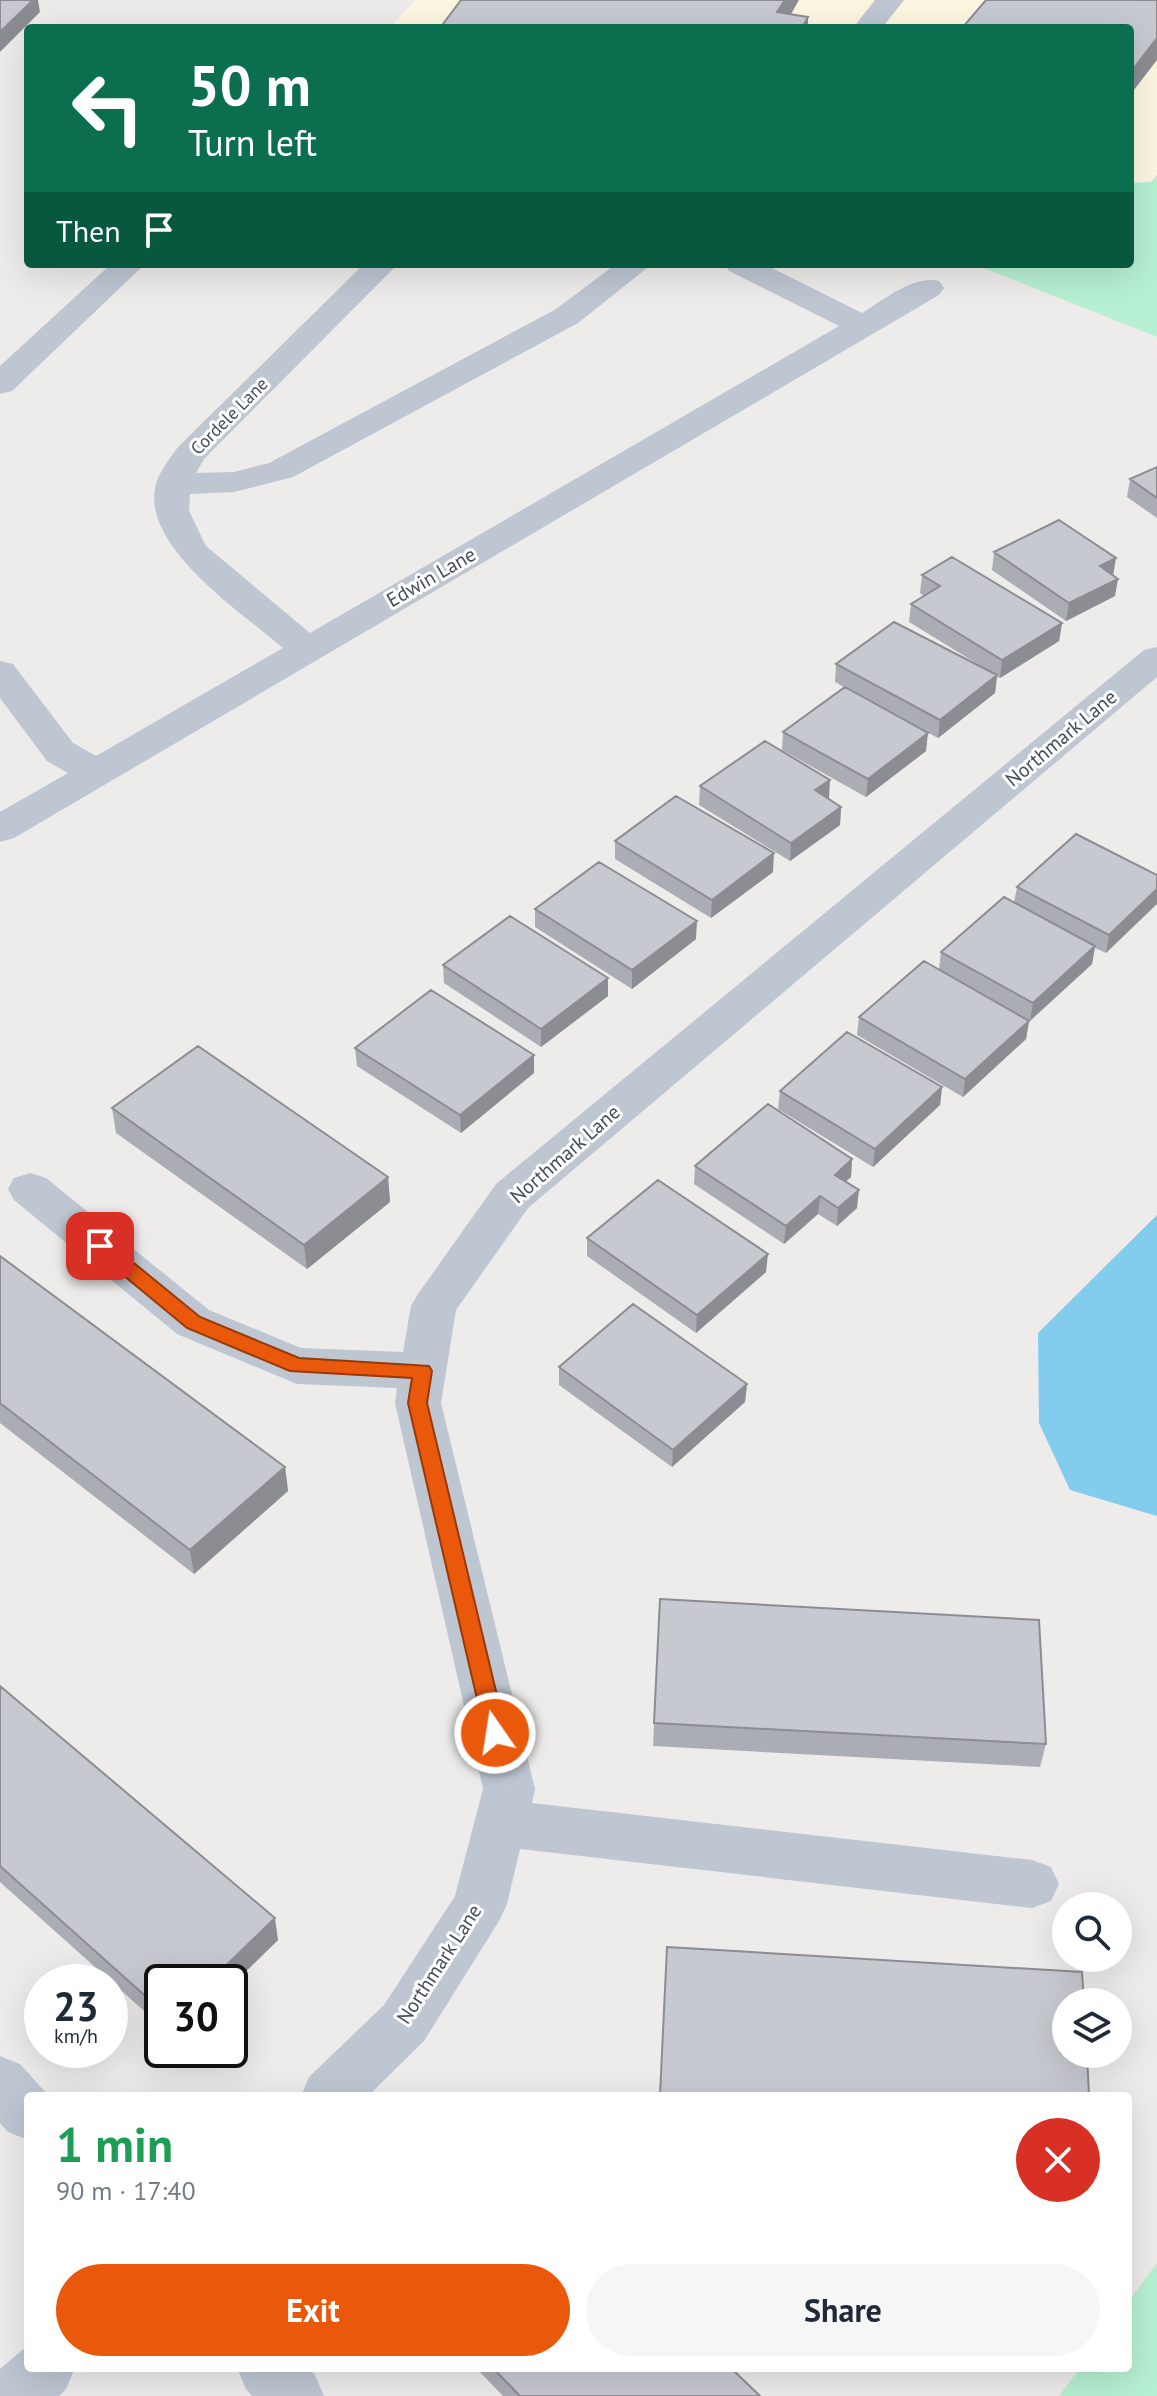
<!DOCTYPE html>
<meta charset="utf-8">
<style>
body{margin:0;font-family:"PT Sans",sans-serif;background:#f6f6f7;color:#1f2937;height:100vh;display:flex;flex-direction:column;font-size:30px;white-space:nowrap}
*{box-sizing:border-box;margin:0}
p{font-size:26px;color:#747a83}
.icon{flex:none;width:44px;height:44px;fill:none;stroke:currentColor;stroke-width:2;stroke-linecap:round;stroke-linejoin:round}
.map{position:relative;flex:1;overflow:hidden}
.side{position:absolute;left:24px;top:2092px;width:1108px;height:280px;display:flex;flex-direction:column;background:#fff;border-radius:8px;box-shadow:0 8px 32px #0002}
.side>*{flex:none}
.banner{position:absolute;left:24px;top:24px;width:1110px;height:244px;border-radius:8px;box-shadow:0 8px 32px #0002;background:#0b6e4f;color:#fff;overflow:hidden}
.tools{position:absolute;left:1052px;top:1892px;display:grid;gap:16px}
.tools a{display:grid;place-items:center;width:80px;height:80px;border-radius:50%;background:#fff;box-shadow:0 8px 32px #0002;font-size:40px}
.speed{position:absolute;left:24px;top:1964px;display:flex;gap:16px;font-size:40px;font-weight:700;text-align:center}
.speed>*{display:grid;place-content:center;width:104px;height:104px;border-radius:50%;background:#fff;box-shadow:0 8px 32px #0002;line-height:1}
.speed small{font-size:20px;font-weight:400}
.speed .limit{border:4px solid #111;border-radius:12px;background:#fff;color:#111}
.pin{position:absolute;display:grid;place-items:center;width:68px;height:68px;color:#fff;margin:-34px;border-radius:16px;box-shadow:0 4px 12px #0006}
.me{position:absolute;width:88px;margin:-44px;rotate:347deg;stroke-linejoin:round;filter:drop-shadow(0 0 6px #0008)}
.turn{display:flex;align-items:center;gap:28px;height:168px;padding:0 32px;font-size:36px}
.turn .icon{width:104px;height:104px;stroke-width:2.5}
.turn b{display:block;font-size:56px;line-height:68px}
.then{display:flex;align-items:center;height:76px;padding:0 32px;background:#0003;gap:16px;font-size:30px}
.round{display:grid;place-items:center;flex:none;width:84px;height:84px;border-radius:42px;background:#f6f6f7}
.overview{display:flex;align-items:center;justify-content:space-between;height:136px;padding:0 32px}
h1{font-size:48px;font-weight:800;line-height:60px;color:#1e9e55}
.cta{display:flex;gap:16px;margin-top:auto;padding:16px 32px}
.cta a{flex:1;height:92px;border-radius:48px;background:#ea580c;color:#fff;font-size:32px;font-weight:800;line-height:92px;text-align:center}
.cta a+a{background:#f6f6f7;color:#1f2937}
.map>svg:first-child{display:block}
.commercial{fill:#fcf6e1}
.green{fill:#b6efd1}
.water{fill:#82cded}
.lines{fill:none;stroke-linecap:round;stroke-linejoin:round}
.minor{fill:#bdc6d1;fill-rule:evenodd}
.wall{fill:#abadb4}
.shaded-wall{fill:#8b8d92}
.building{fill:#c7c9d1;stroke:#8b8d92;stroke-width:2}
.route{fill:#ea580c;stroke:#983908;stroke-width:2}
.labels{text-anchor:middle;dominant-baseline:central;stroke-width:6;stroke-linejoin:round;paint-order:stroke}
.far-street-label{font-size:18px;fill:#434d59;stroke:#fff}
.street-label{font-size:20px;fill:#434d59;stroke:#fff}
</style>
<div class="map">
<svg width="1157" height="2396" viewBox="0 0 1157 2396">
<rect width="100%" height="100%" fill="#eeebeb"/>
<path class="commercial" d="M 415,0 L 1157,0 L 1157,175 L 1151,182 L 1130,183 L 1130,28 L 390,28 Z"/>
<path class="green" d="M 1157,175 L 1157,337 L 974,264 L 1130,264 L 1130,183 L 1151,182 Z
M 1157,2263 L 1157,2396 L 1059,2396 L 1080,2368 L 1128,2368 L 1128,2302 Z"/>
<path class="water" d="M 1157,1215 L 1157,1516 L 1070,1490 L 1039,1423 L 1038,1333 Z"/>
<g class="lines">
<path class="minor" d="M 875,0 L 904,0 L 882,28 L 853,28 Z
M 111,264 L 145,264 L 12,391 L 0,394 L 0,366 Z
M 364,264 L 398,264 L 204,459 L 196,473 L 234,472 L 269,463 L 556,309 L 616,264 L 652,264 L 578,323 L 293,477 L 234,492 L 190,494 L 189,511 L 206,546 L 310,633 L 839,326 L 729,271 L 724,264 L 764,264 L 862,313 C 884,300 913,275 939,281 L 944,288 L 939,295 L 14,838 L 0,842 L 0,812 L 68,773 L 47,761 L 0,698 L 0,661 L 13,664 L 73,743 L 96,756 L 283,648 C 243,613 139,546 156,484 C 159,472 171,457 178,447 Z
M 1157,647 L 1157,677 L 528,1208 L 456,1310 L 441,1403 L 535,1789 L 532,1803 L 1032,1860 L 1051,1867 L 1059,1884 L 1051,1901 L 1032,1908 L 520,1849 L 507,1904 L 499,1921 L 424,2041 L 368,2096 L 301,2096 L 309,2077 L 384,2005 L 455,1896 L 483,1789 L 395,1403 L 397,1388 L 297,1384 L 177,1334 L 14,1200 L 8,1189 L 14,1178 L 30,1173 L 46,1178 L 209,1310 L 301,1348 L 403,1352 L 411,1306 L 418,1294 L 496,1184 L 1144,650 Z
M 0,2056 L 20,2064 L 49,2096 L 28,2096 L 28,2140 L 8,2132 L 0,2123 Z
M 28,2345 L 28,2368 L 75,2368 L 66,2389 L 59,2396 L 0,2396 L 0,2369 Z
M 237,2368 L 309,2368 L 315,2375 L 324,2396 L 252,2396 L 246,2389 Z"/>
</g>
<path class="wall" d="M 1157,467 L 1157,518 L 1127,497 L 1130,479 Z
M 994,552 L 1113,575 L 1115,596 L 1066,621 L 992,570 Z
M 922,575 L 1062,623 L 1059,641 L 1000,678 L 997,677 L 995,693 L 938,738 L 892,713 L 926,751 L 866,797 L 782,750 L 783,732 L 844,687 L 835,682 L 836,664 L 984,668 L 909,622 L 911,604 L 924,596 L 920,593 Z
M 700,786 L 829,798 L 828,798 L 841,807 L 840,825 L 790,861 L 699,805 Z
M 615,841 L 773,872 L 711,918 L 615,859 Z
M 1157,875 L 1106,953 L 1095,948 L 1092,964 L 1029,1021 L 1026,1039 L 963,1097 L 857,1035 L 859,1017 L 939,969 L 941,952 L 1014,902 L 1017,887 Z
M 535,909 L 696,939 L 632,989 L 535,927 Z
M 443,965 L 608,996 L 541,1047 L 444,983 Z
M 355,1048 L 534,1073 L 461,1133 L 357,1066 Z
M 942,1087 L 940,1105 L 873,1167 L 778,1109 L 780,1091 Z
M 112,1108 L 388,1177 L 390,1202 L 307,1269 L 116,1133 Z
M 852,1159 L 851,1177 L 846,1181 L 857,1208 L 837,1226 L 818,1214 L 784,1244 L 694,1184 L 695,1166 Z
M 587,1238 L 766,1272 L 696,1333 L 587,1256 Z
M 0,1256 L 285,1467 L 288,1491 L 194,1574 L 0,1423 Z
M 559,1367 L 747,1384 L 745,1402 L 672,1467 L 559,1385 Z
M 660,1599 L 1046,1744 L 1040,1767 L 653,1746 Z
M 0,1686 L 278,1940 L 230,1987 L 230,1982 L 162,1982 L 162,2027 L 0,1882 Z
M 476,2368 L 731,2368 L 760,2396 L 503,2396 Z"/>
<path class="shaded-wall" d="M 33,0 L 38,0 L 40,12 L 0,52 L 0,32 Z
M 785,0 L 799,0 L 783,28 L 777,12 Z
M 808,17 L 808,28 L 802,28 Z
M 1157,38 L 1157,60 L 1130,95 L 1130,73 Z
M 1116,558 L 1113,576 L 1100,566 Z
M 1118,579 L 1115,596 L 1066,621 L 1069,603 Z
M 1062,623 L 1059,641 L 1000,678 L 1002,660 Z
M 997,675 L 995,693 L 938,738 L 940,720 Z
M 928,733 L 926,751 L 866,797 L 868,779 Z
M 830,780 L 829,798 L 813,809 L 815,790 Z
M 841,807 L 840,825 L 790,861 L 791,843 Z
M 774,853 L 773,872 L 711,918 L 712,900 Z
M 1157,889 L 1157,904 L 1106,953 L 1109,935 Z
M 697,921 L 696,939 L 632,989 L 632,970 Z
M 1095,946 L 1092,964 L 1030,1021 L 1033,1003 Z
M 608,978 L 608,996 L 541,1047 L 541,1029 Z
M 1029,1021 L 1026,1039 L 963,1097 L 965,1079 Z
M 534,1055 L 534,1073 L 461,1133 L 460,1115 Z
M 942,1087 L 940,1105 L 873,1167 L 875,1149 Z
M 852,1159 L 851,1177 L 833,1193 L 835,1175 Z
M 388,1177 L 390,1202 L 307,1269 L 304,1245 Z
M 859,1190 L 857,1208 L 837,1226 L 838,1208 Z
M 820,1196 L 818,1214 L 784,1244 L 786,1226 Z
M 768,1254 L 766,1272 L 696,1333 L 697,1315 Z
M 747,1384 L 745,1402 L 672,1467 L 673,1450 Z
M 285,1467 L 288,1491 L 194,1574 L 190,1550 Z
M 275,1918 L 278,1940 L 230,1987 L 230,1982 L 209,1982 Z"/>
<path class="building" d="M 0,0 L 33,0 L 0,32 Z
M 461,0 L 785,0 L 777,12 L 808,17 L 802,28 L 440,28 Z
M 986,0 L 1157,0 L 1157,38 L 1130,73 L 1130,28 L 962,28 Z
M 1157,467 L 1157,498 L 1130,479 Z
M 1059,520 L 1116,558 L 1100,566 L 1118,579 L 1069,603 L 994,552 Z
M 952,557 L 1062,623 L 1002,660 L 911,604 L 940,586 L 922,575 Z
M 894,622 L 997,675 L 940,720 L 836,664 Z
M 845,687 L 928,733 L 868,779 L 783,732 Z
M 765,741 L 830,780 L 815,790 L 841,807 L 791,843 L 700,786 Z
M 676,796 L 774,853 L 712,900 L 615,841 Z
M 1076,834 L 1157,875 L 1157,889 L 1109,935 L 1017,887 Z
M 599,862 L 697,921 L 632,970 L 535,909 Z
M 1004,897 L 1095,946 L 1033,1003 L 941,952 Z
M 510,916 L 608,978 L 541,1029 L 443,965 Z
M 924,961 L 1029,1021 L 965,1079 L 859,1017 Z
M 431,990 L 534,1055 L 460,1115 L 355,1048 Z
M 847,1032 L 942,1087 L 875,1149 L 780,1091 Z
M 198,1046 L 388,1177 L 304,1245 L 112,1108 Z
M 768,1104 L 852,1159 L 835,1175 L 859,1190 L 838,1208 L 820,1196 L 786,1226 L 695,1166 Z
M 658,1180 L 768,1254 L 697,1315 L 587,1238 Z
M 0,1256 L 285,1467 L 190,1550 L 0,1403 Z
M 633,1304 L 747,1384 L 673,1450 L 559,1367 Z
M 660,1599 L 1039,1620 L 1046,1744 L 654,1723 Z
M 0,1686 L 275,1918 L 209,1982 L 162,1982 L 162,2011 L 0,1866 Z
M 667,1947 L 1082,1972 L 1084,2002 L 1066,2002 L 1066,2054 L 1087,2054 L 1089,2096 L 660,2095 Z
M 493,2368 L 731,2368 L 760,2396 L 520,2396 Z"/>
<path class="route" d="M 100,1239 L 107,1241 L 200,1317 L 299,1358 L 429,1366 L 432,1371 L 427,1403 L 506,1733 L 503,1739 L 495,1742 L 488,1739 L 485,1733 L 408,1403 L 412,1378 L 290,1371 L 187,1328 L 94,1251 L 91,1246 Z"/>
<g class="labels">
<g class="far-street-label">
<text transform="translate(229 416) rotate(-45)">Cordele Lane</text>
</g>
<g class="street-label">
<text transform="translate(431 577) rotate(-30)">Edwin Lane</text>
<text transform="translate(1061 738) rotate(-40)">Northmark Lane</text>
<text transform="translate(565 1154) rotate(-41)">Northmark Lane</text>
<text transform="translate(439 1964) rotate(-57)">Northmark Lane</text>
</g>
</g>
</svg>
<div class="tools">
<a><svg class="icon" aria-label="search" viewBox="0 0 24 24"><circle cx="10" cy="10" r="6"/><path d="M15 15l6 6"/></svg></a>
<a><svg class="icon" aria-label="layers" viewBox="0 0 24 24"><path d="M12 4l9 5-9 5-9-5zM3 14l9 5 9-5"/></svg></a>
</div>
<div class="speed"><div>23<small>km/h</small></div><div class="limit">30</div></div>
<div class="pin" style="left:100px;top:1246px;background:#d93025"><svg class="icon" aria-label="arrive" viewBox="0 0 24 24"><path d="M6 21V4h12l-3 4 3 4H6"/></svg></div>
<svg class="me" style="left:495px;top:1733px" viewBox="-20 -20 40 40"><circle r="17" fill="#ea580c" stroke="#fff" stroke-width="3"/><path d="M0-11L8 9 0 5-8 9z" fill="#fff"/></svg>
<div class="banner">
<div class="turn"><svg class="icon" aria-label="left" viewBox="0 0 24 24"><path d="M17 20v-9H6M10 6l-5 5 5 5"/></svg><div><b>50 m</b>Turn left</div></div>
<div class="then">Then<svg class="icon" aria-label="arrive" viewBox="0 0 24 24"><path d="M6 21V4h12l-3 4 3 4H6"/></svg></div>
</div>
<section class="side">
<div class="overview"><div><h1>1 min</h1><p>90 m · 17:40</p></div><a class="round" style="background:#d93025;color:#fff"><svg class="icon" aria-label="close" viewBox="0 0 24 24"><path d="M6 6l12 12M18 6L6 18"/></svg></a></div>
<div class="cta"><a>Exit</a><a>Share</a></div>
</section>
</div>
